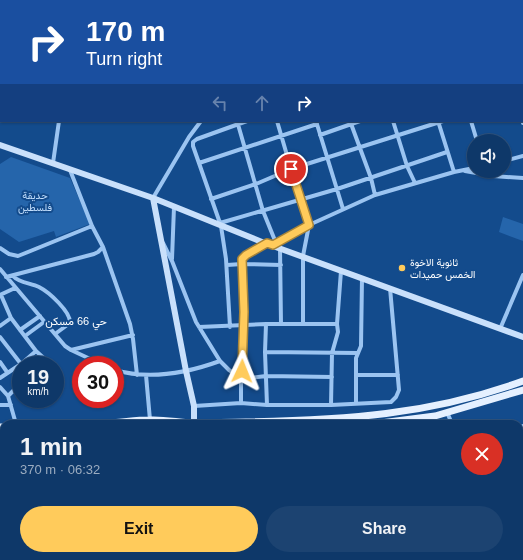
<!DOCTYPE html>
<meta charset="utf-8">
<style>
body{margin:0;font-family:Helvetica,Vazirmatn,sans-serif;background:#1c4371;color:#f1f3f6;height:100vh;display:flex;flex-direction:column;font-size:15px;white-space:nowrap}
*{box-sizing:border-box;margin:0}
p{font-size:13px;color:#9bacc0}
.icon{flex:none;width:22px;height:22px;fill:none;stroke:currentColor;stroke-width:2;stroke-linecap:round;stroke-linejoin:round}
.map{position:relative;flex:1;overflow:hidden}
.panel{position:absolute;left:0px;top:420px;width:523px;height:140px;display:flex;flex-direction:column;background:#0e3869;border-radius:12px 12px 0 0;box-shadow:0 1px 3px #0004,0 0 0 1px #2e527d}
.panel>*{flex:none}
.hud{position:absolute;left:0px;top:0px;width:523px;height:122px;box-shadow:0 1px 3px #0004,0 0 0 1px #2e527d;background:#1a4fa0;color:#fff;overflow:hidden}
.fabs{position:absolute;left:467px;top:134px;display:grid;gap:8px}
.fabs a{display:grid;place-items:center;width:44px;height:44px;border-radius:50%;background:#0e3869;box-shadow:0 1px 3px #0004,0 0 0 1px #2e527d;font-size:20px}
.speed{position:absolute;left:12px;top:356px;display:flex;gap:8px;font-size:20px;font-weight:700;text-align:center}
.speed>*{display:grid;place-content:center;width:52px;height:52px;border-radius:50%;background:#0e3869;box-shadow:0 1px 3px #0004,0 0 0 1px #2e527d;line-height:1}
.speed small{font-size:10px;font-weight:400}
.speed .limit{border:6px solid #d22;background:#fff;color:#111}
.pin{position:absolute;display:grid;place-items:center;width:34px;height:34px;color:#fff;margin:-17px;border:2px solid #fff;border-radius:50%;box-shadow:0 1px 4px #0007}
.me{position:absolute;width:44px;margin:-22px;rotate:2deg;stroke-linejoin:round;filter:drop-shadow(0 0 3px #0008)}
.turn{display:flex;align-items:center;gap:14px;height:84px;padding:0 20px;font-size:18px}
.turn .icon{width:52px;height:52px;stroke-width:2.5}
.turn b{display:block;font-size:28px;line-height:34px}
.lanes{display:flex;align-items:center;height:38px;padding:0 20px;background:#0003;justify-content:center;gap:20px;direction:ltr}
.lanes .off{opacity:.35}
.round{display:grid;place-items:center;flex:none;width:42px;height:42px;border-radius:21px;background:#1c4371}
.head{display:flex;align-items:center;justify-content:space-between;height:68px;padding:0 20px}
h1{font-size:24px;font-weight:700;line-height:30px}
.button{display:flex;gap:8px;margin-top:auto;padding:8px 20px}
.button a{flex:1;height:46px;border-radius:24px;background:#ffcb5b;color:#111;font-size:16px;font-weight:700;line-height:46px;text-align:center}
.button a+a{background:#1c4371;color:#f1f3f6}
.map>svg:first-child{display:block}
.green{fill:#2565ab}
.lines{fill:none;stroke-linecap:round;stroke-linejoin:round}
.minor{stroke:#9bc4f1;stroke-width:4}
.secondary{stroke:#c9e0fb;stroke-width:6}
.primary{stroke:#e5f0ff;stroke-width:7}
.route-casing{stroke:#a6843b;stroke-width:10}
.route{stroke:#ffcb5b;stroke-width:7}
.poi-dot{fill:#ffcb5b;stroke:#134b8c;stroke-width:1.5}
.labels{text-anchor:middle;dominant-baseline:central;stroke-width:4;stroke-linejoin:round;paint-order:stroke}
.park-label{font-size:10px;fill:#c2defc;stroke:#134b8c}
.poi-label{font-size:10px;fill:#fff;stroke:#134b8c;text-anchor:start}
.neighbourhood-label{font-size:11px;fill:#fff;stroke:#134b8c}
</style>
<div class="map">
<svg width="523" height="560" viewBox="0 0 523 560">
<rect width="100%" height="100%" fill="#134b8c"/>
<path class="green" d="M 38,0 L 181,0 L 181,1 L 39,1 Z
M 11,157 L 70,178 L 90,224 L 56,237 L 54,231 L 19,242 L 0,229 L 0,164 Z
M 503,217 L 523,224 L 523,241 L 499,232 Z"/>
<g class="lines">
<path class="minor" d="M 31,0 L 32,1
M 232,0 L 233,1
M 271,0 L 271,1
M 313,0 L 313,1
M 355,0 L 356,1
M 394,0 L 394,1
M 430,0 L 430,1
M 497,0 L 498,1
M 20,1 L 22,0
M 323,1 L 326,0
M 481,1 L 483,0
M 0,10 L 1,9
M 522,13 L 523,12
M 522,31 L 523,33
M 522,78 L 523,79
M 0,85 L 1,85
M 522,93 L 523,93
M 522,120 L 523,123
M 237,121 L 263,211 L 276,243
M 277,121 L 291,169 L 309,225 L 303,256 L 303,324
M 316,121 L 343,209
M 350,121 L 371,178 L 375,195
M 393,121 L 407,166 L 415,183
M 438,121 L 454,172
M 471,121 L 477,141
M 320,135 L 360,121
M 504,161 L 523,156
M 53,163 L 59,121
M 199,163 L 317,124
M 465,171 L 493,176 L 523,178
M 153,198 L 189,137 L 201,121
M 211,199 L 256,184 L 291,169 L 443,121
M 220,223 L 337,189 L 447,152
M 163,243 L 172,261 L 196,322 L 220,361 L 229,370 L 241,378 L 241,403
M 267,244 C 258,248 241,253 242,264 L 281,265
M 273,245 L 309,225 L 375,195 L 454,172 L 474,168
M 103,247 L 130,324 L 133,339 L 137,375
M 0,248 L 9,254 L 18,256 L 92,226
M 280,248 L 281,324
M 172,259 L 174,207
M 227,265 L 242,264 L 244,312 L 243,365 L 241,378
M 0,269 L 65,346 L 71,350 L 103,365
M 13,276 C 19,283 31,283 39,287 C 49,292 71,312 70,323 L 55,334
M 6,277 L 94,254 L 98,252 L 103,247 L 92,226 L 70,170
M 0,295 L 15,288
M 1,295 L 11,318 L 36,351 L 47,361 L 46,365
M 266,324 L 265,352 L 267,405
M 0,326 L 11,318
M 199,327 L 266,324 L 337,324
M 230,327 L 226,259 L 221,226 L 193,146 L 193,142 L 197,139 L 247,121
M 500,329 L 523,275
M 20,330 L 40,316
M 25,336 L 44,322
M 0,337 L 21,364
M 71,350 L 133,335
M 265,352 L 358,353
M 0,362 L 7,372
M 115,370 C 149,380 187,373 220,361
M 146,375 L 150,420
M 356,375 L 398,375
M 0,378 L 21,364 L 36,351
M 241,379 L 266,376 L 332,377
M 0,387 L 8,396 L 16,424
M 8,396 L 16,388 L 21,376
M 356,404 L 356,358 L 361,346 L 362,278
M 0,405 L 11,405
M 331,405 L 332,353 L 338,332 L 337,324 L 341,271
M 194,406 L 241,403 L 267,405 L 331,405 L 391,402 L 396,397 L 399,390 L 390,288
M 447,412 L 452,424
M 440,424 L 451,421
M 519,428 L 523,426
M 0,466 L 4,465
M 519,480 L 523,484
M 0,491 L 4,491
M 0,514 L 4,514
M 519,532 L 523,528
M 18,556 L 18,560
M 339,556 L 342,560
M 347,556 L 349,560
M 29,560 L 98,557
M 295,560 L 303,556
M 489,560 L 494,556"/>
<path class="secondary" d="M 0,145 L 153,198 L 262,242 L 523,337
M 153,198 L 186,371 L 194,406 L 194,424
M 203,556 L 203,560
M 209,556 L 209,560"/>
<path class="primary" d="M 46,424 C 65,423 84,423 103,423 C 119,423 134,420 149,420 C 165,419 181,423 197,423 C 213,423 229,422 246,422 C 343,420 430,415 523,381
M 373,424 L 435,416 L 523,390
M 0,427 L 4,427
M 0,438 L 4,438"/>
</g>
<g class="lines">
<defs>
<path id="route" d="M 242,371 L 244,312 L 242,259 L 246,255 L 267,243 L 273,245 L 309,225 L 291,169"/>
</defs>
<use href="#route" class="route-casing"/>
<use href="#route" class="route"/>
</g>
<circle class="poi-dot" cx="402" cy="268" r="4"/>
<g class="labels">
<g class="park-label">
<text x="35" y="195">حديقة<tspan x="35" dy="12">فلسطين</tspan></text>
</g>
<g class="poi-label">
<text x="410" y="262">ثانوية الاخوة<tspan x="410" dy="12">الخمس حميدات</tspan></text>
</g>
<g class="neighbourhood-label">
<text x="76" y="321">حي 66 مسكن</text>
</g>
</g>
</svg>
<div class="fabs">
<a><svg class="icon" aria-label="sound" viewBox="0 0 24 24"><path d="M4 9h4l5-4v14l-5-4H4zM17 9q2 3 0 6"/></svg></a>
</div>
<div class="speed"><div>19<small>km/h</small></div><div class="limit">30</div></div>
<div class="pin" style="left:291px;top:169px;background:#d93025"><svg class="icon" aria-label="arrive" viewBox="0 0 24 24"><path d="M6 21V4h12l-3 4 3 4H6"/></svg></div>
<svg class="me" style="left:242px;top:371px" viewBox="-20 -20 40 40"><path d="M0-17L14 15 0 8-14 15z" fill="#ffcb5b" stroke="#fff" stroke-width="4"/></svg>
<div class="hud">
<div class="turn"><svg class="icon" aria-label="right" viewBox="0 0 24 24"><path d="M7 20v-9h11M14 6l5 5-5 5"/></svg><div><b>170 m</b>Turn right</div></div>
<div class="lanes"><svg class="icon off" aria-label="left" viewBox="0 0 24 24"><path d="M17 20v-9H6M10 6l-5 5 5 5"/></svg><svg class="icon off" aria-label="ahead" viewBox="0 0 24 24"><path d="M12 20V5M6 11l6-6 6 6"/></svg><svg class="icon" aria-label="right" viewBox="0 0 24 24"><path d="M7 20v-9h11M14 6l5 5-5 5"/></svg></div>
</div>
<section class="panel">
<div class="head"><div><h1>1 min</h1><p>370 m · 06:32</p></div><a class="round" style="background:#d93025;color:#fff"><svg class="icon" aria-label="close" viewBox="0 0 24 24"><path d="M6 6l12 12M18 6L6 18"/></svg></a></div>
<div class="button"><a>Exit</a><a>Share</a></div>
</section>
</div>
